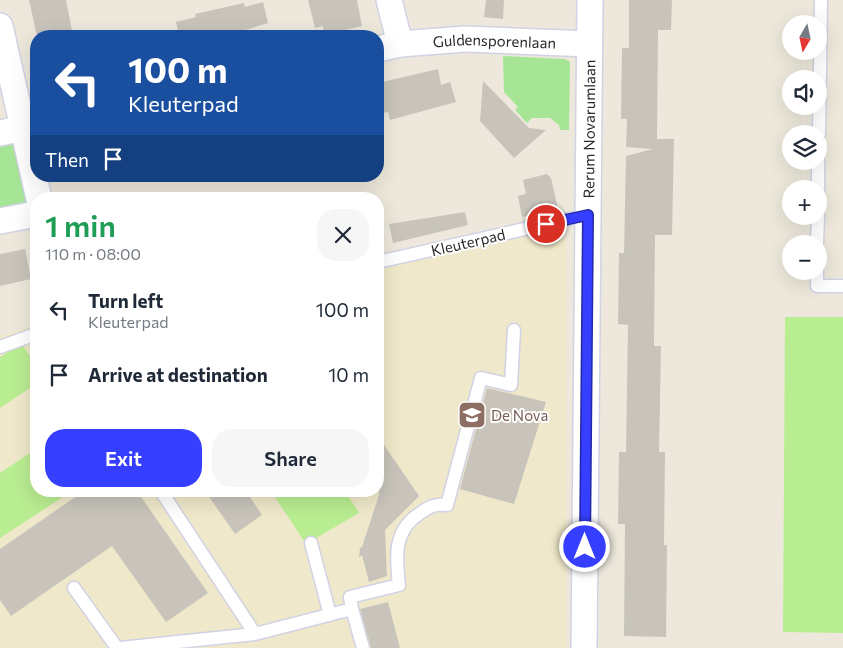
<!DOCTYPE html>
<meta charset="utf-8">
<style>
body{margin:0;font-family:Commissioner,sans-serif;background:#f6f6f7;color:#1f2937;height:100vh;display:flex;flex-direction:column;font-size:19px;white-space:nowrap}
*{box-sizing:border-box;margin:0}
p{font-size:16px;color:#747a83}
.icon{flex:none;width:28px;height:28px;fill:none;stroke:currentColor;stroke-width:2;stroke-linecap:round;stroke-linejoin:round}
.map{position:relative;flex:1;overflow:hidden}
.drawer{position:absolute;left:30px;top:192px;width:354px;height:305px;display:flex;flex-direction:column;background:#fff;border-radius:20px;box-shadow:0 5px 20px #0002}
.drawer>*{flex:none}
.top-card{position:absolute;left:30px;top:30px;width:354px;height:152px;border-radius:20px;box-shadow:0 5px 20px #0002;background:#1a4fa0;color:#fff;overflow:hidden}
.needle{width:32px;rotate:189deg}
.controls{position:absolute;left:782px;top:15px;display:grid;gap:10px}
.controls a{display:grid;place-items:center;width:45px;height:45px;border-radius:50%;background:#fff;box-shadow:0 5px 20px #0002;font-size:25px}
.pin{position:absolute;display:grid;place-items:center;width:42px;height:42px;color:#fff;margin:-21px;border:2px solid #fff;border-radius:50%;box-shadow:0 1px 5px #0007}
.me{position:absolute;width:55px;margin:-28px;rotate:0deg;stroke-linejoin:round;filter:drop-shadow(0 0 4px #0008)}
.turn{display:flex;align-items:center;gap:18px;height:105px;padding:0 15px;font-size:22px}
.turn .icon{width:65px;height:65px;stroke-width:2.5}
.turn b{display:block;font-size:35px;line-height:42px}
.then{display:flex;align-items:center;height:48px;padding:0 15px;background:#0003;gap:10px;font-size:19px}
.round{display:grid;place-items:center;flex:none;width:52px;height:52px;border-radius:20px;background:#f6f6f7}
.summary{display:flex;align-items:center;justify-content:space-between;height:85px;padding:0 15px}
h1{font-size:30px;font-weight:600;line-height:38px;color:#1e9e55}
.button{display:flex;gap:10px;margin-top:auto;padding:10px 15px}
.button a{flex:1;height:58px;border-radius:20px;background:#363fff;color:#fff;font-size:20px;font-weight:600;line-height:58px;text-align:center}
.button a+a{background:#f6f6f7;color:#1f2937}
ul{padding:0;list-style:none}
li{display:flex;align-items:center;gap:15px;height:65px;padding:0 15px}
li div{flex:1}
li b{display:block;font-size:19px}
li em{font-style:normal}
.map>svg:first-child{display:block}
.education{fill:#efe8ca}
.green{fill:#a6e596}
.pitch{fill:#b9ed91}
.building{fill:#c8c4bb}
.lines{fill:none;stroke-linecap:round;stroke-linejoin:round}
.lane-casing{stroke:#d1d2e3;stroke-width:15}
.street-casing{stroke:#d1d2e3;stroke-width:28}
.lane{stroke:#fff;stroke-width:12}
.street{stroke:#fff;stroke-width:25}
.route-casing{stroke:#2329a6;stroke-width:12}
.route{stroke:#363fff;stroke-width:9}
.labels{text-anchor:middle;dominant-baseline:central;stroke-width:4;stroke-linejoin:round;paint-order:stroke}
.street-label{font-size:15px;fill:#2a2a2a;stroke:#fff}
.education-label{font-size:15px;fill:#785e54;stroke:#fff;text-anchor:start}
</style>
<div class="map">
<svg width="843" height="648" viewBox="0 0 843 648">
<rect width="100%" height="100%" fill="#ede8db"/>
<path class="education" d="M 532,235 L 566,239 L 566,648 L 0,648 L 0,336 L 36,325 L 36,491 L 378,491 L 378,269 Z"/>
<path class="green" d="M 503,56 L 565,59 L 570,62 L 569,130 L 560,130 L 559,125 L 550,118 L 532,118 L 527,123 L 515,110 L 518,107 L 504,92 Z
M 23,128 L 39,199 L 0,221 L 0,133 Z"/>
<path class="pitch" d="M 785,317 L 843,317 L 843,633 L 783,632 Z
M 21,343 L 36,365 L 36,384 L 0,408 L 0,357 Z
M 36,449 L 36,491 L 69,493 L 0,538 L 0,473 Z
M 271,491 L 345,491 L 359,513 L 306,544 Z"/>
<path class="building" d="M 29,0 L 66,0 L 73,36 L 37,36 Z
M 308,0 L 357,0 L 362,26 L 324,35 L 323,26 L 315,28 Z
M 486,0 L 504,0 L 503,19 L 484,17 Z
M 629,0 L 672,0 L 671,30 L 658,30 L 657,139 L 674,139 L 672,235 L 655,235 L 654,346 L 661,346 L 659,452 L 665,452 L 664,545 L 667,545 L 666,637 L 624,636 L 625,524 L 618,524 L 619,452 L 626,452 L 628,325 L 618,324 L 619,253 L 624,253 L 626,156 L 653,149 L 626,147 L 627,119 L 621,119 L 622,48 L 629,48 Z
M 263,2 L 268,23 L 242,31 L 244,36 L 179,36 L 176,22 L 196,17 L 195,14 L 244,3 L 245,7 Z
M 438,69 L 441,85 L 450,82 L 456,102 L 390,120 L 388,112 L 378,114 L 378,83 Z
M 483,81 L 529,128 L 546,130 L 514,158 L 480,121 Z
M 547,174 L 551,178 L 558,209 L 522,217 L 518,196 L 526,194 L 523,180 Z
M 465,212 L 468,225 L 393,243 L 389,224 Z
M 25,249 L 31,279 L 0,286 L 0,254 Z
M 487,388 L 546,402 L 514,504 L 460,489 Z
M 378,436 L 419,496 L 385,530 L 387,576 L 369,582 L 362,555 L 359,558 L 360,548 L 362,547 L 379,495 Z
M 84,491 L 137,491 L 208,593 L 166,622 L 112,546 L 11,616 L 0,600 L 0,549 Z
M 205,491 L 246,491 L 262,515 L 235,534 Z
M 388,602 L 400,648 L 371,648 L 360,609 Z"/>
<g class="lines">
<defs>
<path id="lane" d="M 819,134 L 821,0
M 818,189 L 818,161
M 817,244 L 818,216
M 378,262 L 587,215
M 817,271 L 817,286 L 843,286
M 0,347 L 36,334
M 161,491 L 255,634
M 311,543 L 330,615
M 74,588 L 117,648
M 352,609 L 350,597 L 399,585 C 396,558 393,531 419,514 C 430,506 434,504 447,505 L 481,378 L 511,385 L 514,330
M 120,648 L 255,634 L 352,609 L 363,648"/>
<g id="street">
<path id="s1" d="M 389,0 L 400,44 L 465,39 L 589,44"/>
<path d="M 0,26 L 23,128 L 0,133"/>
<path d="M 378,49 L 400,44"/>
<path d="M 36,125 L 23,128 L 39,199"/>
<path d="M 0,221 L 36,214"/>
<path id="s2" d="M 584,648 L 590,0"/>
</g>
</defs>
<use href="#lane" class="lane-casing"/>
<use href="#street" class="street-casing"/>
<use href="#lane" class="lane"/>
<use href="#street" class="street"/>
</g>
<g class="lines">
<defs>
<path id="route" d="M 546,224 L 588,215 L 585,547"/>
</defs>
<use href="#route" class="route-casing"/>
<use href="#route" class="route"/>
</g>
<defs>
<symbol id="school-square" viewBox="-11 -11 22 22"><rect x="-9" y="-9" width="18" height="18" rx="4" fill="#8d6e63" stroke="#fff"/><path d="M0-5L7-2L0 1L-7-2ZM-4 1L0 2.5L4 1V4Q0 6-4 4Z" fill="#fff"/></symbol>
</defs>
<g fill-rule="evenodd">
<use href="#school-square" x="456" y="399" width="32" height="32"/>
</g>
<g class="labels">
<g class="street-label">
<text stroke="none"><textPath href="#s1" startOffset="140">Guldensporenlaan</textPath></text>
<text stroke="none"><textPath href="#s2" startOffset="519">Rerum Novarumlaan</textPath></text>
<text transform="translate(468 242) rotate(-13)">Kleuterpad</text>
</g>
<g class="education-label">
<text x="491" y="415">De Nova</text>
</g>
</g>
</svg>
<div class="controls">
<a><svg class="needle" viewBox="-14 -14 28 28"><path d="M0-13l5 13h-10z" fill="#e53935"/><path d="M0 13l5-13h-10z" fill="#747a83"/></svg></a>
<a><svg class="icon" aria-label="sound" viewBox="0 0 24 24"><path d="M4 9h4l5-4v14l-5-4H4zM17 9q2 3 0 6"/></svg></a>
<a><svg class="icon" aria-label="layers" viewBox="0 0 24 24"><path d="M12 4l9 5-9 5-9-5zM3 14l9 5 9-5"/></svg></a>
<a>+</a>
<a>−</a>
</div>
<div class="pin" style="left:546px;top:224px;background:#d93025"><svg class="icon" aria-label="arrive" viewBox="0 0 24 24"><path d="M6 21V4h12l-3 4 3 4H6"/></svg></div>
<svg class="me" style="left:585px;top:547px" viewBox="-20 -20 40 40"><circle r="17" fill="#363fff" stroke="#fff" stroke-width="3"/><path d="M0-11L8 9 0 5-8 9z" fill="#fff"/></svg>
<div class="top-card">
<div class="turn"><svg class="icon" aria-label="left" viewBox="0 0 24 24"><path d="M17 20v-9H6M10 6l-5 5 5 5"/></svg><div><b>100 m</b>Kleuterpad</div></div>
<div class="then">Then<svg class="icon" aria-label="arrive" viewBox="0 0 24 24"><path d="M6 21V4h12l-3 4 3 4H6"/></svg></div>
</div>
<section class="drawer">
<div class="summary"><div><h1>1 min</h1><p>110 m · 08:00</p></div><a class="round"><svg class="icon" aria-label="close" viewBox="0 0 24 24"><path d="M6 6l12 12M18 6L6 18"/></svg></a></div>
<ul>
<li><svg class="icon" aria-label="left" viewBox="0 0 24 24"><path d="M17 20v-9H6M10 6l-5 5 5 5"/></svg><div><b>Turn left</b><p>Kleuterpad</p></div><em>100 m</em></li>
<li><svg class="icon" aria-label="arrive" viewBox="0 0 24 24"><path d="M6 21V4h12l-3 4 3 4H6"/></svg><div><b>Arrive at destination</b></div><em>10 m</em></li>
</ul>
<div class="button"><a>Exit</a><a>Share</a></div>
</section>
</div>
